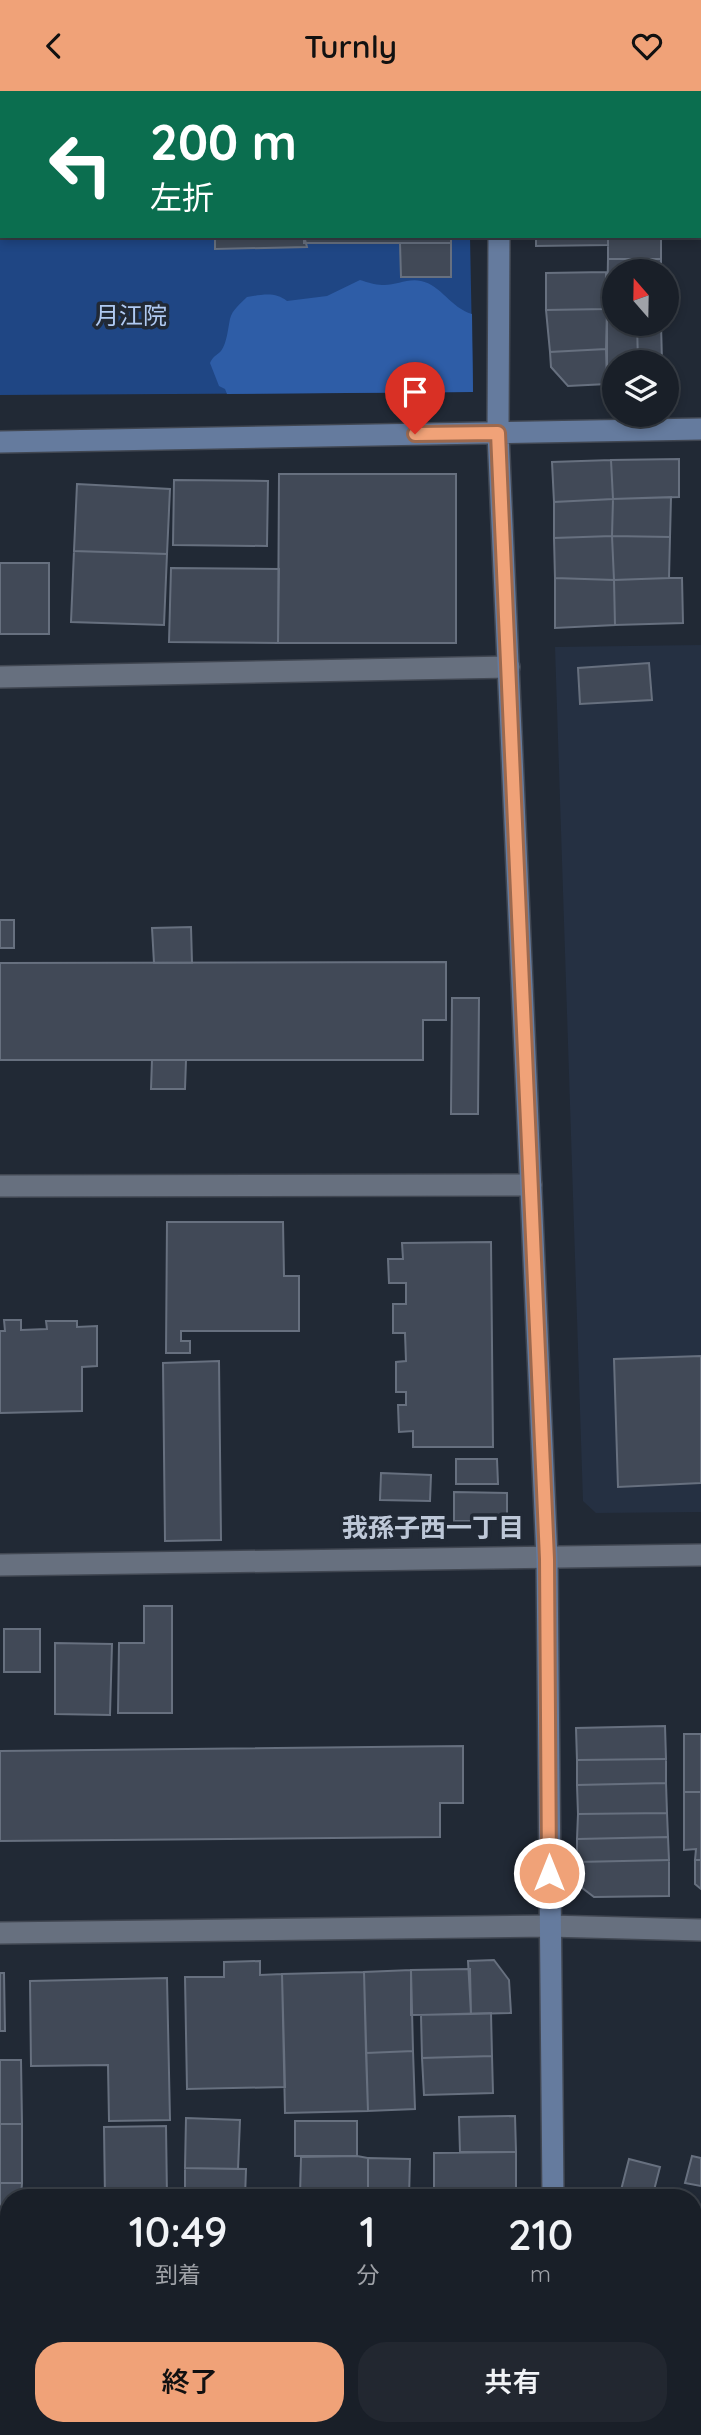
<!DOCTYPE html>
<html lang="ja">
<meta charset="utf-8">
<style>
body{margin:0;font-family:Quicksand,"Noto Sans JP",sans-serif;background:#222730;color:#f1f3f6;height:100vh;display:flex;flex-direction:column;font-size:26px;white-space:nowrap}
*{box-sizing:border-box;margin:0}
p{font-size:23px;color:#9fa2a8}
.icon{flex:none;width:38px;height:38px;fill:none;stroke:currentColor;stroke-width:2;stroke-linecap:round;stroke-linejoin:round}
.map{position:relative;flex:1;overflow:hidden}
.side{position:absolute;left:0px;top:2098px;width:702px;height:247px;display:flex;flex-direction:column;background:#191f28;border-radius:28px 28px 0 0;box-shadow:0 4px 10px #0003,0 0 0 2px #373d45}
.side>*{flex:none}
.top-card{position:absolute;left:0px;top:0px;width:702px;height:147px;box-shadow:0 4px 10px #0003,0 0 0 2px #373d45;background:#0b6e4f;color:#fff;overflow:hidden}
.needle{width:46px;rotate:340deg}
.controls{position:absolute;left:602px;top:168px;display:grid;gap:14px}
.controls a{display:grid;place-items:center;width:77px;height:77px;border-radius:50%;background:#191f28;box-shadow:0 4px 10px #0003,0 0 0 2px #373d45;font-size:35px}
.pin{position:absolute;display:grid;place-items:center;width:60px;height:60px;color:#fff;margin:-72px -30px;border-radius:50% 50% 50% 0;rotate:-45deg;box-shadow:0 0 7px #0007}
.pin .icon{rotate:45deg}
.me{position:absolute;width:77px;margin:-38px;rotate:0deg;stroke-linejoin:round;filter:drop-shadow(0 0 5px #0008)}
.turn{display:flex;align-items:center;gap:24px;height:147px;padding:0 35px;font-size:32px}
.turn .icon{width:91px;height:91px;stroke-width:2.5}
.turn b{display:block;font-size:49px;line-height:60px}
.eta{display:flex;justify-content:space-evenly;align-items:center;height:119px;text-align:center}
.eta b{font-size:42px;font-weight:600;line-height:49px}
.primary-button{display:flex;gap:14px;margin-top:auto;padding:14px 35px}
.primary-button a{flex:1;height:80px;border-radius:28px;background:#f0a278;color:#111;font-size:28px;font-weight:600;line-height:80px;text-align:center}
.primary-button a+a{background:#222730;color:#f1f3f6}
header{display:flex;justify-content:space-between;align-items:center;height:91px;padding:0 35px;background:#f0a278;color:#111;font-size:32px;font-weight:600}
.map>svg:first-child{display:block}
.built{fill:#253042}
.green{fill:#1f4684}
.forest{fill:#2e5da7}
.building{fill:#414957;stroke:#67707f;stroke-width:2}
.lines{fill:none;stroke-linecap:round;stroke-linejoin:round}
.street-casing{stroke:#414752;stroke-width:24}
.secondary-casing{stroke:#414752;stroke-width:24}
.street{stroke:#67707f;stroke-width:21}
.secondary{stroke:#657b9e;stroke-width:21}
.route-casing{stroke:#9c694e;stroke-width:18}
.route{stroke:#f0a278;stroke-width:12}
.labels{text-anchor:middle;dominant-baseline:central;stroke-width:7;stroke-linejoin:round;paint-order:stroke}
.park-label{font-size:24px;fill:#b0caf2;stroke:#212935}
.neighbourhood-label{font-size:26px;font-weight:bold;fill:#bec8d8;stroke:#212935}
</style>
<header><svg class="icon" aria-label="back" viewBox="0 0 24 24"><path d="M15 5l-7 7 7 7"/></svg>Turnly<svg class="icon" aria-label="heart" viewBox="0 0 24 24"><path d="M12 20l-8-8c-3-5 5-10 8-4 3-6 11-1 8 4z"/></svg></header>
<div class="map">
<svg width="701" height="2344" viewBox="0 0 701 2344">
<rect width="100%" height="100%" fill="#212935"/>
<path class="built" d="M 701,554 L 701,1421 L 596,1422 L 583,1410 L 555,556 Z"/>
<path class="green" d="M 0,0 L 467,0 L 467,2 L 2,2 L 2,145 L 470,145 L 473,301 L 0,304 Z"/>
<path class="forest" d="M 360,189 C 367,191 375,194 382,194 C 395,195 407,187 421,190 C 441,194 451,217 472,223 L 473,301 L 227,303 L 225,298 L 219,295 L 210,272 C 213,265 216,265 221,260 C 227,252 228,237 230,228 C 232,219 241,212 247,206 C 261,204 275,200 287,210 L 327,205 Z"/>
<path class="building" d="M 197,0 L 273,0 L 273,2 L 197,2 Z
M 320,0 L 451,0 L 451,2 L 320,2 Z
M 538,0 L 641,0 L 641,2 L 536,2 Z
M 700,3 L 701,3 L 700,97 Z
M 215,145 L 304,145 L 307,156 L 215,158 Z
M 304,145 L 451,145 L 451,152 L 304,152 Z
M 536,145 L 608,145 L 608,154 L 536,155 Z
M 608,145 L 661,145 L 661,168 L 608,168 Z
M 400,152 L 451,152 L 451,186 L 401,186 Z
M 608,168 L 661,168 L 661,180 L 614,180 L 614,217 L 607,218 Z
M 606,181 L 607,218 L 546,219 L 546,182 Z
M 614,217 L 614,233 L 637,233 L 638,271 L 614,271 L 614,293 L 607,293 L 607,218 Z
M 607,218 L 606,258 L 550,261 L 546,219 Z
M 637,233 L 661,233 L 662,271 L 638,271 Z
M 606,258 L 607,293 L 568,295 L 551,276 L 550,261 Z
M 679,368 L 679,406 L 613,408 L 611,369 Z
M 611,369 L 613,408 L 554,411 L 552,371 Z
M 279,383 L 456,383 L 456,552 L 278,552 Z
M 174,389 L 268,390 L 267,455 L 173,454 Z
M 77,393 L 170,398 L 167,463 L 74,460 Z
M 671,406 L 670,446 L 612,445 L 613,408 Z
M 613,408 L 612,445 L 554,447 L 554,411 Z
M 612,445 L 614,489 L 555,487 L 554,447 Z
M 612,445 L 670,446 L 669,487 L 614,489 Z
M 74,460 L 167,463 L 164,534 L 71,531 Z
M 0,472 L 49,472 L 49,543 L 0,543 Z
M 171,477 L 279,478 L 278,552 L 169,551 Z
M 555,487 L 614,489 L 615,534 L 555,537 Z
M 669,487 L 682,487 L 683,532 L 615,534 L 614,489 Z
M 649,572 L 652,609 L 580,613 L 578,577 Z
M 0,829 L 14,829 L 14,857 L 0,857 Z
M 191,836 L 192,872 L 154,872 L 152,837 Z
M 446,871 L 446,929 L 423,929 L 423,969 L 0,969 L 0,872 Z
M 452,907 L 479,907 L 478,1023 L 451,1023 Z
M 152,969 L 186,969 L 185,998 L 151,998 Z
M 167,1131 L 283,1131 L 284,1185 L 299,1185 L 299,1240 L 181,1240 L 181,1250 L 190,1250 L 190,1262 L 166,1262 Z
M 491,1151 L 493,1356 L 413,1356 L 413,1340 L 399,1341 L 398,1314 L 406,1314 L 406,1301 L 396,1301 L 396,1271 L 406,1270 L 405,1242 L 393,1242 L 393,1213 L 406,1213 L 406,1192 L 389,1192 L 388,1168 L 403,1168 L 402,1152 Z
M 4,1229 L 21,1229 L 21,1239 L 47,1238 L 46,1230 L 77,1230 L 77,1236 L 97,1235 L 97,1275 L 82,1276 L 82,1320 L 0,1322 L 0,1240 L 5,1240 Z
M 701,1265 L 701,1392 L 618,1396 L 614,1268 Z
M 219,1270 L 221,1449 L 165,1450 L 163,1272 Z
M 456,1368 L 497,1368 L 498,1393 L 456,1393 Z
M 381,1382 L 431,1384 L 430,1410 L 380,1409 Z
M 454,1401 L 507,1402 L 507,1430 L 454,1430 Z
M 144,1515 L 172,1515 L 172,1622 L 118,1622 L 119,1552 L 144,1552 Z
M 4,1538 L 40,1538 L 40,1581 L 4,1581 Z
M 55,1552 L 112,1553 L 110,1624 L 55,1623 Z
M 665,1635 L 666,1668 L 577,1669 L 576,1637 Z
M 684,1643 L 701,1643 L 701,1701 L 684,1701 Z
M 463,1655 L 463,1712 L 440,1712 L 440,1746 L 0,1750 L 0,1660 Z
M 666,1668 L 666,1692 L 577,1694 L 577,1669 Z
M 666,1692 L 667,1722 L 578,1723 L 577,1694 Z
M 684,1701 L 701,1701 L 701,1769 L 695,1769 L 696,1758 L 684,1759 Z
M 667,1722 L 668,1746 L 577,1748 L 578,1723 Z
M 668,1746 L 669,1769 L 577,1771 L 577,1748 Z
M 669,1769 L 669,1805 L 594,1806 L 577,1793 L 577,1771 Z
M 695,1769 L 701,1769 L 701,1798 L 695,1793 Z
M 494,1869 L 509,1889 L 511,1922 L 471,1923 L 468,1870 Z
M 260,1870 L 260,1884 L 282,1883 L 285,1996 L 187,1998 L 185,1886 L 224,1886 L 224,1871 Z
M 470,1878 L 471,1923 L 411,1924 L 411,1879 Z
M 411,1879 L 413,1960 L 366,1962 L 364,1881 Z
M 364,1881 L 368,2020 L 285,2022 L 282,1883 Z
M 0,1882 L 4,1882 L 5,1940 L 0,1940 Z
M 167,1887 L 170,2029 L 109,2030 L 108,1974 L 31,1975 L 30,1890 Z
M 491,1922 L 492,1965 L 422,1967 L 421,1924 Z
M 413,1960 L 415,2018 L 368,2020 L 366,1962 Z
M 492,1965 L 493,2002 L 424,2004 L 422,1967 Z
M 0,1969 L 21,1969 L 22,2033 L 0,2033 Z
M 515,2025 L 516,2061 L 460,2061 L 459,2026 Z
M 186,2027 L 240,2029 L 238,2078 L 185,2077 Z
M 295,2030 L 357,2030 L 357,2065 L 295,2065 Z
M 0,2033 L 22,2033 L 22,2092 L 0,2092 Z
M 166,2035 L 167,2107 L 105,2107 L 104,2036 Z
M 516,2061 L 516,2107 L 434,2107 L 434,2062 Z
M 357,2065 L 368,2067 L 368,2107 L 300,2105 L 301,2066 Z
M 692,2065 L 701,2067 L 701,2095 L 685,2092 Z
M 368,2067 L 410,2068 L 409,2107 L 368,2107 Z
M 629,2068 L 660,2076 L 652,2107 L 619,2107 Z
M 185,2077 L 246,2078 L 245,2107 L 185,2107 Z
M 0,2092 L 22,2092 L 21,2107 L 9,2107 L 9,2131 L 0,2130 Z
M 300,2105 L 327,2106 L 327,2107 L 286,2107 Z
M 701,2121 L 701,2344 L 648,2344 L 650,2336 L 693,2336 L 693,2154 Z
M 0,2130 L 9,2131 L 9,2176 L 0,2175 Z
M 54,2336 L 140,2336 L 140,2344 L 55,2344 Z
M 173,2336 L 218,2336 L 218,2344 L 173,2344 Z
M 240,2336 L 315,2336 L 315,2344 L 240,2344 Z
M 418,2336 L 515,2336 L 515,2344 L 418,2344 Z"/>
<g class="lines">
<defs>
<path id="street" d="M 0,586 L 509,576
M 0,1095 L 531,1094
M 0,1474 L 701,1464
M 0,1842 L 549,1835 L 701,1839"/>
<path id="secondary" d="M 500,2 L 500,0
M 499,145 L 498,342 L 547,1468 L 553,2107
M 0,351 L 701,338
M 0,2214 L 9,2214
M 556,2336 L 556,2344"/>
</defs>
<use href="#street" class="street-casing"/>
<use href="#secondary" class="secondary-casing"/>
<use href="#street" class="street"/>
<use href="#secondary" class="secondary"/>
</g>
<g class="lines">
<defs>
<path id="route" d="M 415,343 L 498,342 L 547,1468 L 549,1782"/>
</defs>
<use href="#route" class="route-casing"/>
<use href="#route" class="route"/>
</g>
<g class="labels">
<g class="park-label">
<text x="131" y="224">月江院</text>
</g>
<g class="neighbourhood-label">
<text x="433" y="1436">我孫子西一丁目</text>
</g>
</g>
</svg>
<div class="controls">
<a><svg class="needle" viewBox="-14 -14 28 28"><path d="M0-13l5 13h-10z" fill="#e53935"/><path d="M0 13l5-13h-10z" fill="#9fa2a8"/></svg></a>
<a><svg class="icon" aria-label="layers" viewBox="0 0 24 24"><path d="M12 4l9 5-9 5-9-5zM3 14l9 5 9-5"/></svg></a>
</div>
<div class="pin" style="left:415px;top:343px;background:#d93025"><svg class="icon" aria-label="arrive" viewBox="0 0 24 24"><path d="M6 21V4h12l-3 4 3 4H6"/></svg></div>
<svg class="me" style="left:549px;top:1782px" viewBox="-20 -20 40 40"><circle r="17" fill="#f0a278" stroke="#fff" stroke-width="3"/><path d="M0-11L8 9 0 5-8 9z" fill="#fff"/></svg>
<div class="top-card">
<div class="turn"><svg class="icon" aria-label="left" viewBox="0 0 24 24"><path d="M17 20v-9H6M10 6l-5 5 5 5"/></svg><div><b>200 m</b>左折</div></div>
</div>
<section class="side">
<div class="eta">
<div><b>10:49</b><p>到着</p></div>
<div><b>1</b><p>分</p></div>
<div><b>210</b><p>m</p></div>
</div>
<div class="primary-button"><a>終了</a><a>共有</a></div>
</section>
</div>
